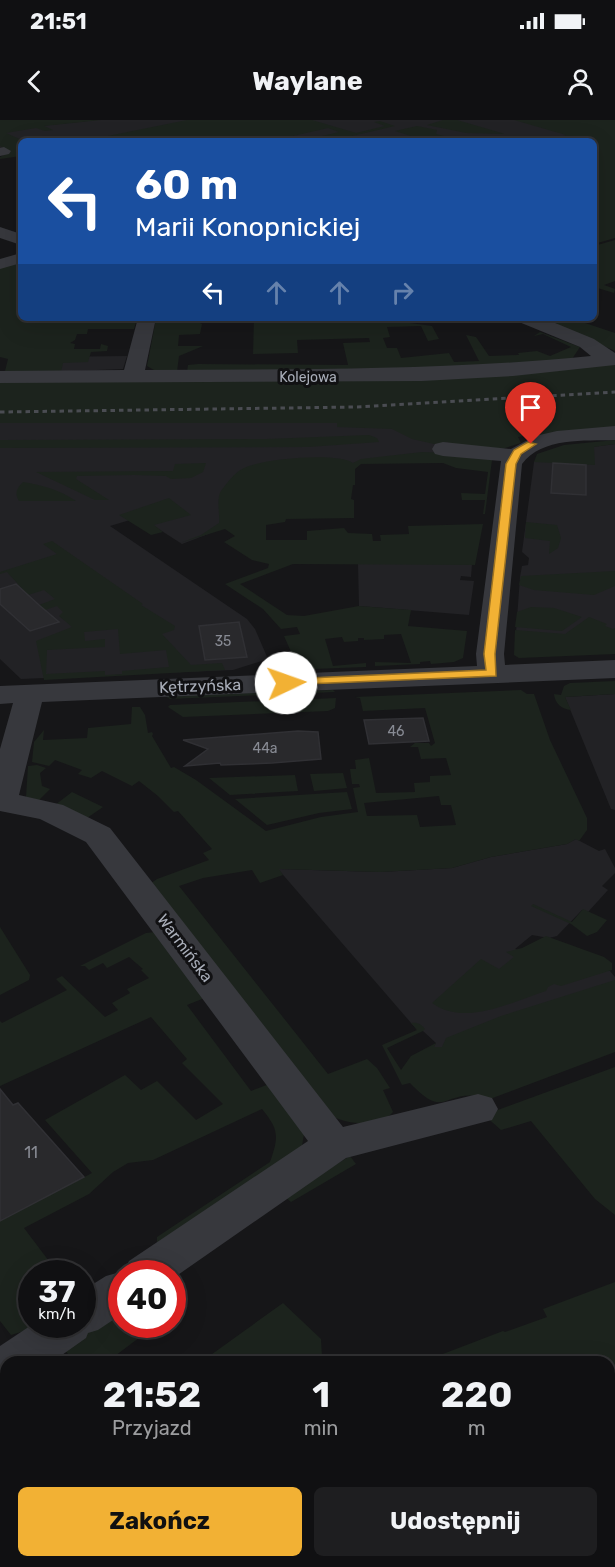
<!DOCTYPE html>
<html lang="pl">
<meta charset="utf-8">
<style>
body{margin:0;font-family:Rubik,sans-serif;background:#1e1e20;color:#f1f3f6;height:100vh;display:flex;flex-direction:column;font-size:22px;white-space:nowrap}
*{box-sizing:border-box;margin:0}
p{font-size:20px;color:#9c9d9f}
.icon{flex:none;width:33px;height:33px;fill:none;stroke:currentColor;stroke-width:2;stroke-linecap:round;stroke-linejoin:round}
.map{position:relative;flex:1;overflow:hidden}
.drawer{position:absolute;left:0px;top:1236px;width:615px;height:212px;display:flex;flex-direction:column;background:#101012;border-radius:18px 18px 0 0;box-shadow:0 6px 24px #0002,0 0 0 2px #303032}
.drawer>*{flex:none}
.top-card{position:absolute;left:18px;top:18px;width:579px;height:183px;border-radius:9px;box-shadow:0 6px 24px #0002,0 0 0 2px #303032;background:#1a4fa0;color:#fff;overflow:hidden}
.speed{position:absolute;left:18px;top:1140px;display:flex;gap:12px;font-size:30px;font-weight:700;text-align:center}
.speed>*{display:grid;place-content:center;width:78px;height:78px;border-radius:50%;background:#101012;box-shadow:0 6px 24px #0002,0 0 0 2px #303032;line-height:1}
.speed small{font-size:15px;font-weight:400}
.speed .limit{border:9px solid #d22;background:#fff;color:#111}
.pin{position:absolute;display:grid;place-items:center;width:51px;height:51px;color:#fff;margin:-62px -26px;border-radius:50% 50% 50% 0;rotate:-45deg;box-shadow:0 0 6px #0007}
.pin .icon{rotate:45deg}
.me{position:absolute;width:66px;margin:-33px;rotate:87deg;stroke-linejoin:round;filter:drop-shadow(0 0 4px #0008)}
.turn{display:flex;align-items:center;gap:21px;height:126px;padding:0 18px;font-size:27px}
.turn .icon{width:78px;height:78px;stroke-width:2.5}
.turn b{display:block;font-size:42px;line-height:51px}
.lanes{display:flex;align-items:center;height:57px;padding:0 18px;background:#0003;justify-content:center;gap:30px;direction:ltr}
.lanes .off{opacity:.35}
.eta{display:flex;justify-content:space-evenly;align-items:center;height:102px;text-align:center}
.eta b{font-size:36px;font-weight:700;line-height:42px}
.button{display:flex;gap:12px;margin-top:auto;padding:12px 18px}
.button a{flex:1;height:69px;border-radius:9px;background:#f2b134;color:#111;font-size:24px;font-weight:700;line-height:69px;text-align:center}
.button a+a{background:#1e1e20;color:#f1f3f6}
.status{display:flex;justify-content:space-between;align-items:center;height:42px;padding:0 30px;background:#101012;direction:ltr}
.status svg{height:16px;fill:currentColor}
header{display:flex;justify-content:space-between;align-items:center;height:78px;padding:0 18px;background:#101012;font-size:27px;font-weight:700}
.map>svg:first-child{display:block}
.built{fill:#222225}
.green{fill:#1c231d;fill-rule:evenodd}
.building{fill:#29292c;stroke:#303034;stroke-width:1.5}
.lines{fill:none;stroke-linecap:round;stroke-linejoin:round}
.minor{fill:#37383d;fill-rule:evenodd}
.major{fill:#53555c;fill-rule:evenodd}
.rail{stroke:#4a4c52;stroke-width:3;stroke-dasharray:4.5 4;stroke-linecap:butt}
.route{fill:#f2b134;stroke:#9d7322;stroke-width:1.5}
.labels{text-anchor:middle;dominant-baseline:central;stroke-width:6;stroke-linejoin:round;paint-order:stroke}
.far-street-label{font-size:14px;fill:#a8adb8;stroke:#111113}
.number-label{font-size:14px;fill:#888b94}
.street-label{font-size:16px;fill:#a8adb8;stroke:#111113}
.near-number-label{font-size:16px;fill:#888b94}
</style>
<div class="status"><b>21:51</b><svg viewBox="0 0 49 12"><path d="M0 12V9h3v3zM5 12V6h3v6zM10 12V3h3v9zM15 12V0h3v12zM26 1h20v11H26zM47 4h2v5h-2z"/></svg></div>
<header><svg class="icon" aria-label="back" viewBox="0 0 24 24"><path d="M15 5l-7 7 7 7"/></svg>Waylane<svg class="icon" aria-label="person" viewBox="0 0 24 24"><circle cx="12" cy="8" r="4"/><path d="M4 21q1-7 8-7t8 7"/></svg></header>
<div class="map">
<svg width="615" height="1447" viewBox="0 0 615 1447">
<rect width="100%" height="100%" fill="#161618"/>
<path class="built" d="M 97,0 L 537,0 L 597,16 L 578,21 L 21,21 L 0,30 L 0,10 Z
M 127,236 L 123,249 L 46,252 L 49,237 Z
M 0,261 L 418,261 L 502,316 L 450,333 L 353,343 L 250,398 L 182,424 L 140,397 L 110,406 L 247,499 L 255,509 L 268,539 L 233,550 L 21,559 L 0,539 Z
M 615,324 L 615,533 L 515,526 L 520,457 L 522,446 L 528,445 L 529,438 L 522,432 L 534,342 L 540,336 L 569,330 Z
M 358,444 L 472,444 L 471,457 L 461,456 L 460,460 L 474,461 L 469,495 L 359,486 Z
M 615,574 L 615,690 L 611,689 L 565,577 Z
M 576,719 L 599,731 L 605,729 L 615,748 L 615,753 L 602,766 L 608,770 L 588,792 L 582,790 L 557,816 L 549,818 L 532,815 L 515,829 L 610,851 L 615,857 L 615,904 L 458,955 L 433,928 L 436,923 L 423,911 L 418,911 L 278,749 L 380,752 L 452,748 L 491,737 L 567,724 Z"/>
<path class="green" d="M 0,0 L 101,0 L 44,6 L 53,10 L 45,11 L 36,8 L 6,13 L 24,21 L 21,21 L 21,36 L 0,39 L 0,37 L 10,31 L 0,26 Z
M 187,0 L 312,0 L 356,13 L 385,6 L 374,2 L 380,1 L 395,6 L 331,21 L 314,18 L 339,12 L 328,8 L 289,17 L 300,21 L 126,21 L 115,17 L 103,17 Z
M 443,0 L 457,0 L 505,14 L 466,13 L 427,5 Z
M 514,0 L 615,0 L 615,118 L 594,124 L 594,21 L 550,21 L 563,18 L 561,17 L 566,15 Z
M 417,6 L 437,10 L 436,14 L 448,17 L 448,21 L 427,21 L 395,11 Z
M 615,120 L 615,161 L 604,165 L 615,169 L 614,173 L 594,167 L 594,126 Z
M 19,143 L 21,198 L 137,198 L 134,209 L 88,209 L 87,214 L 77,214 L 75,220 L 70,223 L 75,224 L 74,229 L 100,229 L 101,224 L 108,226 L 107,231 L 91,232 L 88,242 L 63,243 L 61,252 L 5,251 L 8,239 L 0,237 L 0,147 Z
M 254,198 L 374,198 L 432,206 L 439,219 L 428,221 L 421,206 L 387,207 L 390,217 L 383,218 L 387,228 L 397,228 L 401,238 L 449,233 L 454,242 L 479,241 L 466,215 L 476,217 L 489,236 L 519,235 L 518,233 L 537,231 L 550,236 L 571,227 L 543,214 L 534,216 L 540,212 L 580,227 L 572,239 L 497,246 L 187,252 L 188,245 L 198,244 L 348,245 L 343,223 L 370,222 L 369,218 L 297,220 L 298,233 L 253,234 Z
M 570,198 L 615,213 L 615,231 L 555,204 Z
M 156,199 L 192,199 L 202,204 L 200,214 L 179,215 L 178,226 L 203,226 L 179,236 L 177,252 L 154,250 L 147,246 Z
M 615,243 L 615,309 L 530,319 L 524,316 L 518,317 L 521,323 L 502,329 L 450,325 L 448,322 L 434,324 L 412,319 L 392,309 L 337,307 L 337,303 L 0,303 L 0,261 Z
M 369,315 L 377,318 L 379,322 L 308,327 L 0,328 L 0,320 L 267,319 Z
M 615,320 L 615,324 L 594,327 L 595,345 L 534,342 L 537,334 L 564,325 Z
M 422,332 L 450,333 L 492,340 L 485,394 L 483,394 L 485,380 L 462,380 L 461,373 L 485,374 L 488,352 L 456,348 L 443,343 L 361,344 L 355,349 L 355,365 L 353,365 L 351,379 L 354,380 L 354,398 L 286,399 L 285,402 L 266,405 L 266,420 L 307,420 L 307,411 L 344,408 L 348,413 L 372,414 L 373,421 L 381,421 L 380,415 L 409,414 L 408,406 L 483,404 L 475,445 L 293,444 L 240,464 L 287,495 L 304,496 L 359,486 L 411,490 L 408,506 L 467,511 L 463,538 L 454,542 L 431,544 L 430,541 L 420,542 L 420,544 L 375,546 L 375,542 L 411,543 L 401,514 L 384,515 L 384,519 L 364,520 L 364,518 L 358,518 L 358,521 L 344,522 L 342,517 L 325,519 L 333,546 L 366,543 L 366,547 L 313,549 L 305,546 L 302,542 L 296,543 L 284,516 L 300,514 L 297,507 L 281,509 L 263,489 L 225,464 L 268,448 L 269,444 L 252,440 L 224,422 L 235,416 L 225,409 L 180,423 L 201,415 L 219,403 C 220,393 216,379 221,371 C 227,363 234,353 244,348 C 262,339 336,332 353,343 L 361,339 Z
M 206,343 L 203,352 L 191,358 L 171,359 L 166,356 L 134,355 L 77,356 L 76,359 L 109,380 L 95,380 L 36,352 L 173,351 L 175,344 Z
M 23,362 C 42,365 60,370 76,381 L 19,381 C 14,373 17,368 23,362 Z
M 169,378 L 191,395 L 154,405 L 163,412 L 151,415 L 119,395 Z
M 526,402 L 557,405 L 561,418 L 558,428 L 549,434 L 550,421 L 525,418 Z
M 52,421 L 143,484 L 141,485 L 175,506 L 174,510 L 162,514 L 191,545 L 222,543 L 225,550 L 44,560 L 36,521 L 72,507 L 59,496 L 63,492 L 57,486 L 45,490 L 39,485 L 55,479 L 44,470 L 28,475 L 7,452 L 0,454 L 0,452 L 57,434 L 43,424 ZM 118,509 L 120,534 L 166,530 L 169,547 L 122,551 L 122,554 L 105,555 L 105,551 L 46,554 L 47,530 L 105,527 L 105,519 L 85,521 L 84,512 Z
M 615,451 L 615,466 L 594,475 L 534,470 L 519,465 L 521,456 Z
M 531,487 L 554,488 L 582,497 L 562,511 L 515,507 L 517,492 Z
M 589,497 L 607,504 L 605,506 L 613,509 L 615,508 L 615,534 L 519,538 L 514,535 L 515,510 L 565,514 Z
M 615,561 L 615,574 L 565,577 L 571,590 C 562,589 555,584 554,574 L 561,575 L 564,566 L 570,563 Z
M 333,570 L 335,572 L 170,579 L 165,576 Z
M 521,570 L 527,574 L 534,574 L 550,620 L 587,698 L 587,710 L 579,721 L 576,719 L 567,724 L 491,737 L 452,748 L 380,752 L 279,749 L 283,755 L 260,763 L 252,750 L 203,758 L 179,766 L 328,954 L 367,939 L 377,948 L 390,968 L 383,970 L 393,992 C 381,1007 349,1005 334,997 L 150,764 L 157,759 L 209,740 L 203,733 L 212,729 L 178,691 L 174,692 L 158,676 L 139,661 L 132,666 L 102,651 L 91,658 L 78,654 L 82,650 L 55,640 L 49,646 L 32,642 L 34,622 L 44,610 L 43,620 L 87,618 L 88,608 L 131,604 L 132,587 L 140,587 L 145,595 L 148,613 L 152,612 L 153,614 L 152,616 L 171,648 L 174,647 L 196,660 L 266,711 L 321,697 L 358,692 L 353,668 L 360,667 L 359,664 L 352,664 L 350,649 L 356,649 L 355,640 L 369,638 L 376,673 L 415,672 L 414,663 L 430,662 L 430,656 L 451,655 L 446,638 L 421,639 L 418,627 L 410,627 L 415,623 L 429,623 L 431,626 L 435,623 L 425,588 L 363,591 L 360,578 L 355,577 ZM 439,676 L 441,685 L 451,685 L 456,705 L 420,707 L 417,695 L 367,696 L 364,683 Z
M 336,578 L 335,588 L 328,591 L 183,597 L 168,587 L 170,585 Z
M 37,645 L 46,648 L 40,653 L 42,666 L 50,669 L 39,680 L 26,677 L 28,646 Z
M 343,653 L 347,668 L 314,671 L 310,654 Z
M 295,655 L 298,671 L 230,675 L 209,658 Z
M 72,672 L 103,687 L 87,698 L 55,685 Z
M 347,672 L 352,689 L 319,693 L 267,705 L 235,679 Z
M 533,784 L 572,802 L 583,789 L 607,800 L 597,812 L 587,816 L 571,804 L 531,786 Z
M 0,807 L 30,855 L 29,860 L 0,875 Z
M 155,812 L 207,877 L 187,885 L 251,971 L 272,963 L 304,1014 L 302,1026 L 157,1129 L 157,1117 L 270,1042 C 279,1016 279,1010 262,989 L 153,1040 L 128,1043 L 113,1052 L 89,1074 L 24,1108 L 58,1153 L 32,1154 L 32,1204 L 44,1205 L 11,1215 L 0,1201 L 0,1101 L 92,1053 L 45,1000 L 125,955 L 141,970 L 157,961 L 196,1000 L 223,984 L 182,943 L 187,939 L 151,897 L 0,966 L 0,901 L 2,903 L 67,870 L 56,859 L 62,856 L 105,897 L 118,890 L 112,883 L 130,873 L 127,869 L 149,858 L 141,850 L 143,849 L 129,837 L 107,848 L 103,843 L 89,850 L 85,846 L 80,846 L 146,813 Z
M 546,816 L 604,837 L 612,843 L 612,850 L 561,866 L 554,864 L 548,867 L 546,871 C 511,882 465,907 432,883 L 481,839 L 499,849 L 514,837 L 506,832 L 522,828 Z
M 615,860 L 615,932 L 482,982 L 478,976 C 443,971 445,1000 410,963 L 402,965 L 382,925 L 417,910 L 411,903 C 418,902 421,904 425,909 L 423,911 L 387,928 L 401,950 L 411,936 L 436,923 L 434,927 L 442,927 L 446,918 L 501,896 Z
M 615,947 L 615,1095 L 595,1079 L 531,1001 L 501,1010 L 484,995 Z
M 350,1036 L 356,1044 L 291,1082 L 284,1076 Z
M 615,1162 L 615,1312 L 609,1319 L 609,1242 L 422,1242 L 503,1211 L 505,1212 L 547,1197 L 543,1189 Z
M 283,1183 L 321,1219 L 322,1237 L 320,1242 L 201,1242 Z
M 121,1186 L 122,1204 L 142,1205 L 148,1211 L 107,1242 L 60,1242 L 68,1234 L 62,1227 Z
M 0,1338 L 6,1346 L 6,1442 L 64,1442 L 66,1447 L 0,1447 Z
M 272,1442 L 362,1442 L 357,1444 L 359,1447 L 275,1447 Z
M 375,1442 L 492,1442 L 486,1447 L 378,1447 Z"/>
<path class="building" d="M 553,343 L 586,345 L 586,375 L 551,373 Z
M 16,464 L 39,485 L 59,502 L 30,511 L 0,484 L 0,469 Z
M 239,502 L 247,537 L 205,540 L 199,506 Z
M 423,598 L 429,621 L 369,624 L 364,600 Z
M 298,611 L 318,612 L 321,639 L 272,643 L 221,645 L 220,643 L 185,646 L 208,629 L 183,620 Z
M 0,969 L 13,985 L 18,983 L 84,1057 L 0,1101 Z"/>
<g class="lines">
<path class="minor" d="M 4,27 L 11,31 L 9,34 L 0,36 L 0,28 Z
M 0,107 L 21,114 L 21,125 L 0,118 Z
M 21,133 L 21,143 L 0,149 L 0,139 Z
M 138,198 L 156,198 L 145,250 C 294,249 442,251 591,236 L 580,227 L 519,202 L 517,198 L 543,198 L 594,219 L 615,233 L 615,245 L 513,256 L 422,261 L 0,263 L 0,251 L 124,250 Z
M 615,306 L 615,320 C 585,321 542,317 522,344 L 504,534 L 505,545 L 615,540 L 615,558 L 42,582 L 19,675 L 63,685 L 110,708 L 343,1007 L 478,974 L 492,978 L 498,989 L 492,1000 L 346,1038 L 172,1159 L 172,1154 L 122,1154 L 122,1194 L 98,1210 L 88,1213 L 86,1218 L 52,1242 L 6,1242 L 6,1310 L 0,1307 L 0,1226 L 33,1204 L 82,1204 L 82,1171 L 106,1156 L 124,1151 L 129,1141 L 308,1021 L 86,722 L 40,699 L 0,691 L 0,629 L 13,583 L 0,584 L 0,566 L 477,546 L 476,534 L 501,341 L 443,336 L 435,334 L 432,329 L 435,324 L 443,322 L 511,329 L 535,316 L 557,311 Z
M 64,1442 L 165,1442 L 167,1447 L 66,1447 Z"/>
<path class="major" d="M 615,1394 L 615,1447 L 599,1447 L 590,1442 L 609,1442 L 609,1397 Z"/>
<path class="rail" d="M 0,292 L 357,287 L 615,272"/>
</g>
<path class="route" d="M 528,322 L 536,324 L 521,334 L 516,344 L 495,534 L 496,556 L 282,565 L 281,563 L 286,559 L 486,550 L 484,534 L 506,344 L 514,330 Z"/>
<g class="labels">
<g class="far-street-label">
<text x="308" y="257">Kolejowa</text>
</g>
<g class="number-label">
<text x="223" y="521">35</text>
<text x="396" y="611">46</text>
<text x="265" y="628">44a</text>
</g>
<g class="street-label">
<text transform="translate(200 566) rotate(-2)">Kętrzyńska</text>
<text transform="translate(185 828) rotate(53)">Warmińska</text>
</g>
<g class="near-number-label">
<text x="31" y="1032">11</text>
</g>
</g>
</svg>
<div class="speed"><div>37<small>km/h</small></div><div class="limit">40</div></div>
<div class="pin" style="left:531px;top:324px;background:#d93025"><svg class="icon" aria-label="arrive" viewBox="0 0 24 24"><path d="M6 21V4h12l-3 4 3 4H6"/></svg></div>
<svg class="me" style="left:286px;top:563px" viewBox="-20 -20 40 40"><circle r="19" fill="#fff"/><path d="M0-13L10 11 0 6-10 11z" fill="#f2b134"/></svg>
<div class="top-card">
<div class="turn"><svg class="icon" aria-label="left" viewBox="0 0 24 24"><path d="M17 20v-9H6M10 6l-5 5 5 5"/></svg><div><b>60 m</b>Marii Konopnickiej</div></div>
<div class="lanes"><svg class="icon" aria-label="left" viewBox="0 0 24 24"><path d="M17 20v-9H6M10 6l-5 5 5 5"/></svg><svg class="icon off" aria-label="ahead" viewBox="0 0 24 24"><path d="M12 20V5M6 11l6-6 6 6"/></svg><svg class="icon off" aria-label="ahead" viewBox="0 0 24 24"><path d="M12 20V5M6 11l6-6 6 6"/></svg><svg class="icon off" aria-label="right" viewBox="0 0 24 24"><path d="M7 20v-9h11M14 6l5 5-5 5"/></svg></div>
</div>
<section class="drawer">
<div class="eta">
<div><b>21:52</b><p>Przyjazd</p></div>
<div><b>1</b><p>min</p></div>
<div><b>220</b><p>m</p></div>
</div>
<div class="button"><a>Zakończ</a><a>Udostępnij</a></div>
</section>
</div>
